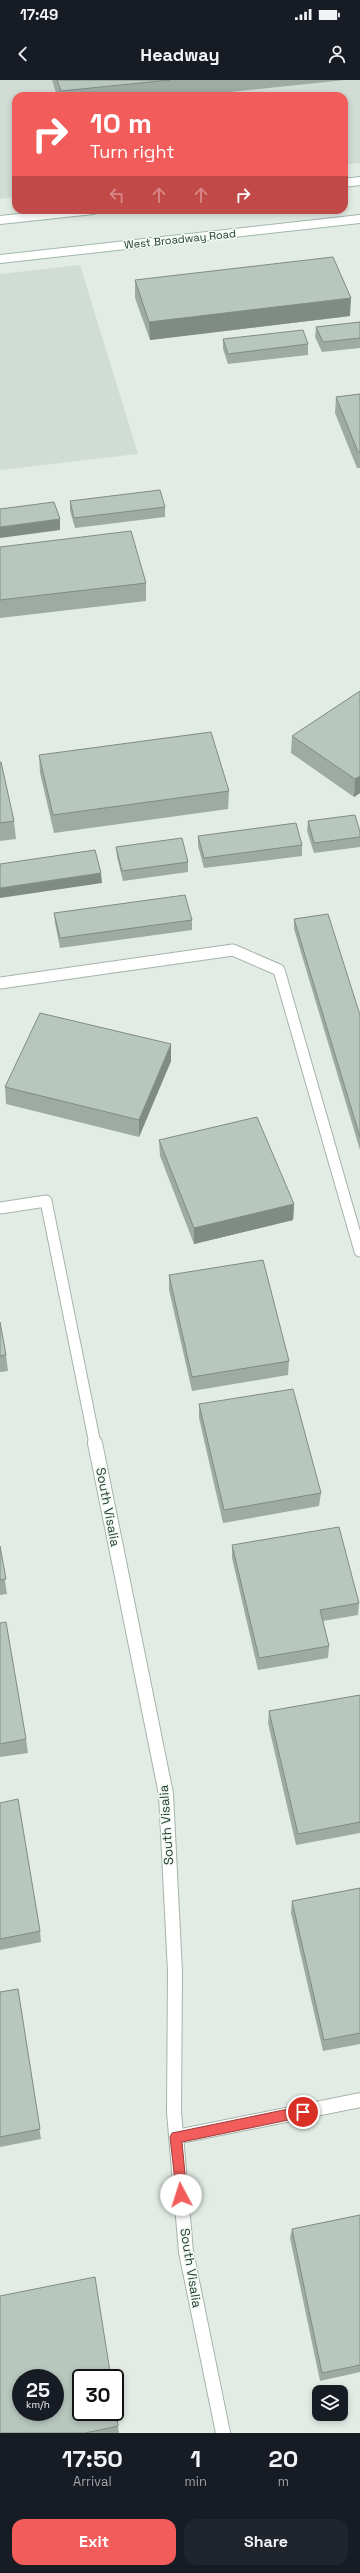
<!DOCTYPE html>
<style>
body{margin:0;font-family:"Space Grotesk",sans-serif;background:#20242c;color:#f1f3f6;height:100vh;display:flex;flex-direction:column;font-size:15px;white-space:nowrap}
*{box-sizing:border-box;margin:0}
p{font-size:13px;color:#9ea1a6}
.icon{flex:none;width:22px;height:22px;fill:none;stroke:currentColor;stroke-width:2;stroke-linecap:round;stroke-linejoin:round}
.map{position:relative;height:2353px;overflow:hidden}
.sheet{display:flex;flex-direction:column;background:#171b24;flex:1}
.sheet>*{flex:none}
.top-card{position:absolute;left:12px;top:12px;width:336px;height:122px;border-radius:12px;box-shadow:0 2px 6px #0003;background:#f25c5a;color:#fff;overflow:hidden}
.buttons{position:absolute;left:312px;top:2305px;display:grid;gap:8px}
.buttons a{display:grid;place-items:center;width:36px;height:36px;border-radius:8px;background:#171b24;box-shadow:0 2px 6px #0003;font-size:20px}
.speed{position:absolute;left:12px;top:2289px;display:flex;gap:8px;font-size:20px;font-weight:700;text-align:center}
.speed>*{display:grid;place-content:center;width:52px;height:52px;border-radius:50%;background:#171b24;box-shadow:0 2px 6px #0003;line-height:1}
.speed small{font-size:10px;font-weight:400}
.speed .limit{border:2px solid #111;border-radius:6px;background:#fff;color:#111}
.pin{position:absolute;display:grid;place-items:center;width:34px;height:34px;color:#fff;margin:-17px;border:2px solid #fff;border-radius:50%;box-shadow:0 1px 4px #0007}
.me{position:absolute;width:44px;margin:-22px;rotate:355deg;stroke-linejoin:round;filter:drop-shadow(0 0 3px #0008)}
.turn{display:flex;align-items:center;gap:14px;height:84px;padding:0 12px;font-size:18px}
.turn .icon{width:52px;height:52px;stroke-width:2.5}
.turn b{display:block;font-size:28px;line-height:34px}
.lanes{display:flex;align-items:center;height:38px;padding:0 12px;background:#0003;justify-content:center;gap:20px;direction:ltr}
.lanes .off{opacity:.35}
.eta{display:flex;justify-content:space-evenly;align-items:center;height:68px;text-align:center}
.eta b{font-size:24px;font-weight:700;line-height:28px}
.action{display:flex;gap:8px;margin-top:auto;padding:8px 12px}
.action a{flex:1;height:46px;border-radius:12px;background:#f25c5a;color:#fff;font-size:16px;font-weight:700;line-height:46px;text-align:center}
.action a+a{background:#20242c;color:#f1f3f6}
.status{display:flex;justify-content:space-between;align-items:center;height:28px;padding:0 20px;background:#171b24;direction:ltr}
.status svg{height:11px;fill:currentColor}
header{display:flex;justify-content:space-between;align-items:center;height:52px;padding:0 12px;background:#171b24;font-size:18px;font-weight:700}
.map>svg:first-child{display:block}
.built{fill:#d0dcd4}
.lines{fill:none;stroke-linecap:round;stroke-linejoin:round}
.service-far1-casing{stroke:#a5b4ab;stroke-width:13}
.service-casing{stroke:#a5b4ab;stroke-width:16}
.minor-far1-casing{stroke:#a5b4ab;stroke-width:13}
.minor-casing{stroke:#a5b4ab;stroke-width:16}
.secondary-casing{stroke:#a0b8ab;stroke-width:10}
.service-far1{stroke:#fff;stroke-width:11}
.service{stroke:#fff;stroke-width:14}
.minor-far1{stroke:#fff;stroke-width:11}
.minor{stroke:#fff;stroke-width:14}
.secondary{stroke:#fff;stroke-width:8}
.wall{fill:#9daba3}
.shaded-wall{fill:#808b85}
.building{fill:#b7c7be;stroke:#808b85;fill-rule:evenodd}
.route{fill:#f25c5a;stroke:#9d3c3a}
.labels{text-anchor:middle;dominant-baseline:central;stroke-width:3;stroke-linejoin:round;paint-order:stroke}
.far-street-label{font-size:11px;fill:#223e30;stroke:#f3f9f4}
.street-label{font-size:13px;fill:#223e30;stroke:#f3f9f4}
</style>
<div class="status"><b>17:49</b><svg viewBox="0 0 49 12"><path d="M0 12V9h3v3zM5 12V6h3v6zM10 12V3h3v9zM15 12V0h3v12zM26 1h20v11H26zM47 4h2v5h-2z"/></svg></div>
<header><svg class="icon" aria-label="back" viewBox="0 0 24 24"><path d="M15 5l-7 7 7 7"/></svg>Headway<svg class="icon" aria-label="person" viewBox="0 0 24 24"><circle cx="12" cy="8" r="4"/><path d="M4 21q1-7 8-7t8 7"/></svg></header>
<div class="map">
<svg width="360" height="2353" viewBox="0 0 360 2353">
<rect width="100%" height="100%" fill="#e2ece5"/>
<path class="built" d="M 0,0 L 360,0 L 360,83 L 344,85 L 344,16 L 16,16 L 16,117 L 0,119 Z
M 80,185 L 138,374 L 0,390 L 0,194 Z"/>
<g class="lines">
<defs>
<path id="service-far1" d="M 0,903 L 233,870 L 279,890 L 360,1171"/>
<path id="service" d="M 176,2057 L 360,2020"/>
<path id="minor-far1" d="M 0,1128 L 46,1121 L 95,1364"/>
<path id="minor" d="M 95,1363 L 166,1714 L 175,1892 L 174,2032 L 186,2172 L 223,2353"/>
<path id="secondary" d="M 344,103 L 360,101
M 0,140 L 93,130
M 0,179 L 360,139"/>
</defs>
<use href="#service-far1" class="service-far1-casing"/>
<use href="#service" class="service-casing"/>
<use href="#minor-far1" class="minor-far1-casing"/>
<use href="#minor" class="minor-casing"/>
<use href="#secondary" class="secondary-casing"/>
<use href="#service-far1" class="service-far1"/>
<use href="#service" class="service"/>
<use href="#minor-far1" class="minor-far1"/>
<use href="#minor" class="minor"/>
<use href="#secondary" class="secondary"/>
</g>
<path class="wall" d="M 52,0 L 345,0 L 192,16 L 57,16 Z
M 135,200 L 350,236 L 150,260 L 135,218 Z
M 360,242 L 360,268 L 322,272 L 315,257 L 316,247 Z
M 223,259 L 308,264 L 308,275 L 228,284 L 223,269 Z
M 360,314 L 360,388 L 357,388 L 335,333 L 336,317 Z
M 70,421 L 165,427 L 165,437 L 75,448 L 70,431 Z
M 0,467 L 146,503 L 146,521 L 0,538 Z
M 360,611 L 360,713 L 354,717 L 291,673 L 292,656 Z
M 39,675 L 229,711 L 228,729 L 54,753 L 40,693 Z
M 0,682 L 14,741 L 16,759 L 0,761 Z
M 308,741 L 360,752 L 360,767 L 314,773 L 307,751 Z
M 198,756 L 302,765 L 302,776 L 204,788 L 198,766 Z
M 116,767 L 188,782 L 188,792 L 123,801 L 117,777 Z
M 54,833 L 192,840 L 192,850 L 60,868 L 55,843 Z
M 294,839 L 360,935 L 360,1070 L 294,849 Z
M 171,981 L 139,1057 L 6,1024 L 5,1007 Z
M 159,1060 L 294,1124 L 293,1140 L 194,1164 L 160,1076 Z
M 169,1195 L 289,1281 L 288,1295 L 192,1311 L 169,1210 Z
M 0,1242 L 6,1275 L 8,1291 L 0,1292 Z
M 199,1324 L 321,1413 L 319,1426 L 223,1443 L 199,1338 Z
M 232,1465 L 359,1523 L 358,1535 L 323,1541 L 329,1566 L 328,1578 L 258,1590 L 232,1478 Z
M 0,1466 L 7,1514 L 0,1515 Z
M 0,1543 L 26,1659 L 28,1673 L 0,1677 Z
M 360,1615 L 360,1753 L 296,1765 L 268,1643 L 269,1631 Z
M 0,1723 L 40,1851 L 41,1862 L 0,1870 Z
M 360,1808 L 360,1964 L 323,1971 L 291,1833 L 292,1821 Z
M 18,1909 L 41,2059 L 0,2067 L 0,1912 Z
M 360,2135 L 360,2292 L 320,2301 L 290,2158 L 292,2149 Z
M 118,2346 L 119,2353 L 0,2353 Z"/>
<path class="shaded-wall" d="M 351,218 L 350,236 L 150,260 L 149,242 Z
M 60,439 L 60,450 L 0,458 L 0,447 Z
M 360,696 L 360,713 L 354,717 L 355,699 Z
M 101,793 L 102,803 L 0,818 L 0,808 Z
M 171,964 L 171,981 L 139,1057 L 139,1040 Z
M 294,1124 L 293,1140 L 194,1164 L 194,1148 Z"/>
<path class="building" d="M 57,0 L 170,0 L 61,11 Z
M 333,177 L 351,218 L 149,242 L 135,200 Z
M 360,242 L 360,258 L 323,262 L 316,247 Z
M 303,250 L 308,264 L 228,274 L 223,259 Z
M 360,314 L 360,372 L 358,372 L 336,317 Z
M 160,410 L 165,427 L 74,438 L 70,421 Z
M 54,422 L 60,439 L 0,447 L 0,429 Z
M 131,451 L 146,503 L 0,520 L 0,467 Z
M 360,611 L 360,696 L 355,699 L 292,656 Z
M 211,652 L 229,711 L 53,735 L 39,675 Z
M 0,682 L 1,682 L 14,741 L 0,743 Z
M 355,735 L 360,752 L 360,757 L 314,763 L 308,741 Z
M 296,743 L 302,765 L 204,778 L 198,756 Z
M 182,758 L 188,782 L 122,791 L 116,767 Z
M 95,770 L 101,793 L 0,808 L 0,784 Z
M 185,815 L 192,840 L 60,858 L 54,833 Z
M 328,834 L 360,935 L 360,1057 L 294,839 Z
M 40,933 L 171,964 L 139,1040 L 5,1007 Z
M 257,1037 L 294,1124 L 194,1148 L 159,1060 Z
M 263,1180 L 289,1281 L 192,1297 L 169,1195 Z
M 0,1242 L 6,1275 L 0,1276 Z
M 293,1309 L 321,1413 L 224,1430 L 199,1324 Z
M 339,1447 L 359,1523 L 320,1530 L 329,1566 L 259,1578 L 232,1465 Z
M 0,1466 L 6,1499 L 0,1500 Z
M 6,1542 L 26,1659 L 0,1664 L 0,1543 Z
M 360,1615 L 360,1742 L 298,1754 L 269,1631 Z
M 18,1719 L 40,1851 L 0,1859 L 0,1723 Z
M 360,1808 L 360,1953 L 324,1960 L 292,1821 Z
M 18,1909 L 40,2049 L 0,2057 L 0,1912 Z
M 360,2135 L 360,2285 L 322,2293 L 292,2149 Z
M 95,2197 L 111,2298 L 81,2298 L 81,2332 L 115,2332 L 115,2324 L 118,2346 L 85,2353 L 0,2353 L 0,2216 ZM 21,2298 L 55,2298 L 55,2332 L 21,2332 Z"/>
<path class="route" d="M 303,2026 L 309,2032 L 303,2037 L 182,2062 L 187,2115 L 185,2119 L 177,2119 L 170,2057 L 172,2053 Z"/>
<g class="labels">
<g class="far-street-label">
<text transform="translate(180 159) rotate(-6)">West Broadway Road</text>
</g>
<g class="street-label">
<text transform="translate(108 1427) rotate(79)">South Visalia</text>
<text transform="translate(166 1745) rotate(-94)">South Visalia</text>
<text transform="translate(191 2188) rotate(81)">South Visalia</text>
</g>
</g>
</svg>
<div class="buttons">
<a><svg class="icon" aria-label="layers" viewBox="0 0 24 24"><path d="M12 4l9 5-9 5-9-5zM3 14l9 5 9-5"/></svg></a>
</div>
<div class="speed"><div>25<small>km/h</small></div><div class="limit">30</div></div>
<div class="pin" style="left:303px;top:2032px;background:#d93025"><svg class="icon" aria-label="arrive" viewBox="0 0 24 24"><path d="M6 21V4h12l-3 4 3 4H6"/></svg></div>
<svg class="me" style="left:181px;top:2115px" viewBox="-20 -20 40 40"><circle r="19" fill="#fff"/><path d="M0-13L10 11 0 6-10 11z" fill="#f25c5a"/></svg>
<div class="top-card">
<div class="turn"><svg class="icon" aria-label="right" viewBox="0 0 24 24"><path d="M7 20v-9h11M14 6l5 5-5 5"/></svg><div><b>10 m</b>Turn right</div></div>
<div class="lanes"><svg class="icon off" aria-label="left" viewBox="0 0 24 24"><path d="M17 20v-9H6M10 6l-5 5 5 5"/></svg><svg class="icon off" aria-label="ahead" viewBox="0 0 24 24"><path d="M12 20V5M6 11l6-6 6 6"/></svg><svg class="icon off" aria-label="ahead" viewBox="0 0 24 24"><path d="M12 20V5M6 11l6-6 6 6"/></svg><svg class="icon" aria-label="right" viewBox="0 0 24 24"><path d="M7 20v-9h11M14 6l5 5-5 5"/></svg></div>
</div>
</div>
<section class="sheet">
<div class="eta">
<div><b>17:50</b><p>Arrival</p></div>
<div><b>1</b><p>min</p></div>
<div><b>20</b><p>m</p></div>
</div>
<div class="action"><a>Exit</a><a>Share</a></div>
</section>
